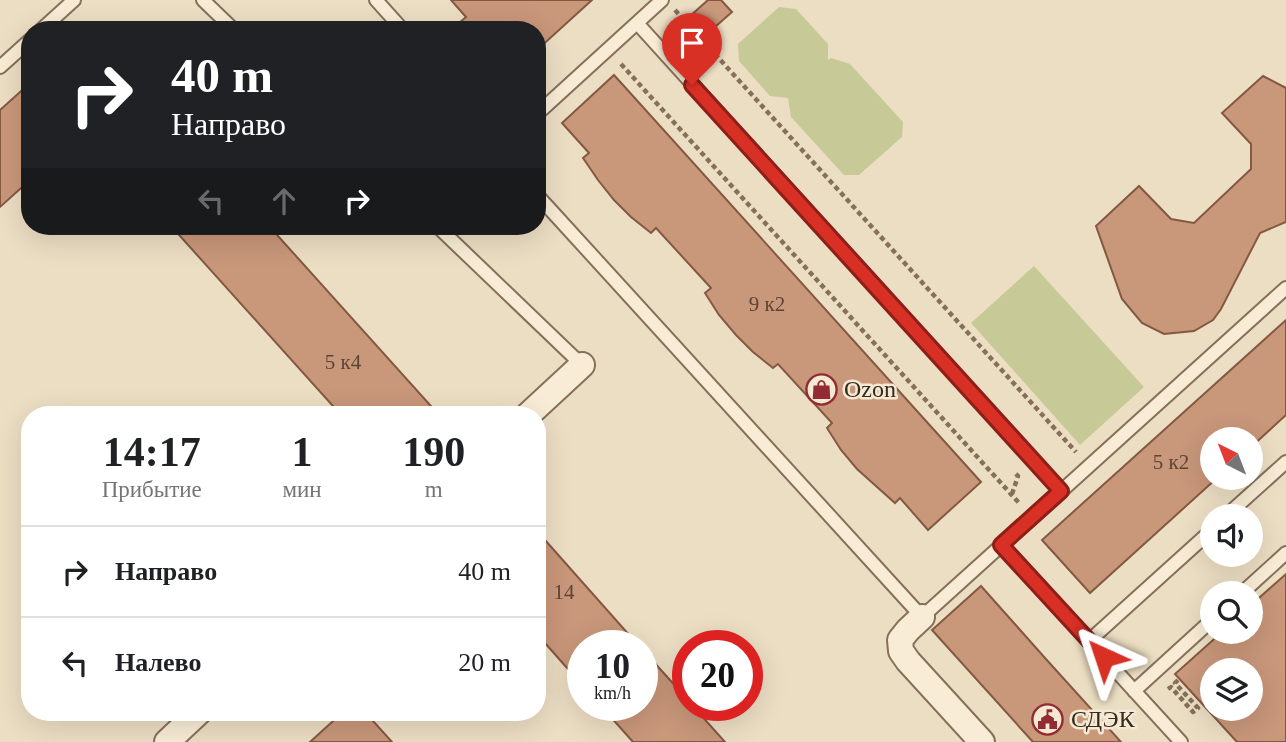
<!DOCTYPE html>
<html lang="ru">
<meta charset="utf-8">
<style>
body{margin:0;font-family:"Times New Roman",serif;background:#f2f2f2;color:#202124;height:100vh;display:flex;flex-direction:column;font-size:26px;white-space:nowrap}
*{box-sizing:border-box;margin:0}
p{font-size:23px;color:#757577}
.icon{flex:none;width:38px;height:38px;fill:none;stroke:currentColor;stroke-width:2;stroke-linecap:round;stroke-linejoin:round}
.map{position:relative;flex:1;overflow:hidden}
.panel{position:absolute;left:21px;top:406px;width:525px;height:315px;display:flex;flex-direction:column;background:#fff;border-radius:28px;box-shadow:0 7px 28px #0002}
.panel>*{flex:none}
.guide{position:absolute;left:21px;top:21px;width:525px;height:214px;border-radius:28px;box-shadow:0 7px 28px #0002;background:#202124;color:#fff;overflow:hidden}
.needle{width:46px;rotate:318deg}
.controls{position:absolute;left:1200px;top:427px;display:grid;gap:14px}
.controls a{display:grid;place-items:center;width:63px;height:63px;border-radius:50%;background:#fff;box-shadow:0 7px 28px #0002;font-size:35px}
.speed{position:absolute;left:567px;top:630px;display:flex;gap:14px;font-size:35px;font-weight:700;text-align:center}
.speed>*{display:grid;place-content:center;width:91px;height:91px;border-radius:50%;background:#fff;box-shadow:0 7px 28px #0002;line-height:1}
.speed small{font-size:18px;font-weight:400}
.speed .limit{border:10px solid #d22;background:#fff;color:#111}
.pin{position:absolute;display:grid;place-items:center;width:60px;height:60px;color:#fff;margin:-72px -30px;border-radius:50% 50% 50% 0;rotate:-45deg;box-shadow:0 0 7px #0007}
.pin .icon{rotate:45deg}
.me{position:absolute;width:77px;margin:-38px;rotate:318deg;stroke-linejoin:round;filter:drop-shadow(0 0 5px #0008)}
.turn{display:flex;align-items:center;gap:24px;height:147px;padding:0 35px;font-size:32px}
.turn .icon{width:91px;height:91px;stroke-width:2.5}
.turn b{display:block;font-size:49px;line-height:60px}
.lanes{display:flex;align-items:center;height:66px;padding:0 35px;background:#0003;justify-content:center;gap:35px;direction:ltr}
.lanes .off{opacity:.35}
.eta{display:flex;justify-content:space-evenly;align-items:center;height:119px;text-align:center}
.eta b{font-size:42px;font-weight:700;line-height:49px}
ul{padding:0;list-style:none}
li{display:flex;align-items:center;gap:21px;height:91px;padding:0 35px;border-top:2px solid #e0e0e0}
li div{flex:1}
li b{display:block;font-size:26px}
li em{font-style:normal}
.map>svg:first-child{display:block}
.green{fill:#c7ca97}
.building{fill:#c9977a;stroke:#845941;stroke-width:2;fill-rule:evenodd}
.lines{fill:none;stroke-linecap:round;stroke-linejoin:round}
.service-casing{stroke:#86705a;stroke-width:16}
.minor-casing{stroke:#86705a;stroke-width:28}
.path{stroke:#86705a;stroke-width:4.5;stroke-dasharray:5 3.5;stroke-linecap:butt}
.service{stroke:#f8ecd6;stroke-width:12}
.minor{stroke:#f8ecd6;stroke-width:24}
.route-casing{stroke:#8d1f18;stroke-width:18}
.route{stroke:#d93025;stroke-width:12}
.labels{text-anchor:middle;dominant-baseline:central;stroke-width:5;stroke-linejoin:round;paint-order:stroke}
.number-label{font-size:21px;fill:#5b4435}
.poi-label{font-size:24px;fill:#36291e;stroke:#f4e9d2;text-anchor:start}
</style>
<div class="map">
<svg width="1286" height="742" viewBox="0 0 1286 742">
<rect width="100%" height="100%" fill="#ecdec3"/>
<path class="green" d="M 779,7 L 796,9 L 828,44 L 828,60 L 831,58 L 850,64 L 903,122 L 902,137 L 859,175 L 844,175 L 791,117 L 788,98 L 770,96 L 739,61 L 738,44 Z
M 1034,266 L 1144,387 L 1080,445 L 971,323 Z"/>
<path class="building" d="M 451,0 L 592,0 L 537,50 L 537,30 L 451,30 L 466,17 Z
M 708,0 L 721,0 L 732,12 L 707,34 L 690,16 Z
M 614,75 L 981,482 L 928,530 L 900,498 L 895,503 L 857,469 L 841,450 L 827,428 L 832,423 L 778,364 L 773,368 L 753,352 L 736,335 L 719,315 L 705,293 L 711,288 L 656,228 L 651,233 L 631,217 L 614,200 L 598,180 L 583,158 L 589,153 L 562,123 Z
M 1263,76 L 1286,88 L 1286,222 L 1260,233 L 1221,309 L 1213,320 L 1194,331 L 1164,334 L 1142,323 L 1122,299 L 1096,226 L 1139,186 L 1171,219 L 1194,223 L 1251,169 L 1251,144 L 1222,113 Z
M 30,83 L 30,180 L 0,207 L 0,110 Z
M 171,226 L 269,226 L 439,415 L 341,415 Z
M 1286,320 L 1286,415 L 1251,447 L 1251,439 L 1213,439 L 1213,478 L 1217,478 L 1090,593 L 1042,540 Z
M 537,531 L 639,646 L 583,646 L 583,686 L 537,634 Z
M 1286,574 L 1286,742 L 1237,742 L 1175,674 L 1222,632 L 1251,632 L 1251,605 ZM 1213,670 L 1251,670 L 1251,709 L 1213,709 Z
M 981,586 L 1045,658 L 1121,742 L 1033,742 L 932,630 Z
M 642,649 L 688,700 L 688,705 L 692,705 L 725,742 L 633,742 L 600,705 L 642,705 Z
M 343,712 L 365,712 L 392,742 L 310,742 Z"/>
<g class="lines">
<defs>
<path id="service" d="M 203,0 L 234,30
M 376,0 L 403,30
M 637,23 L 1061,491
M 41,30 L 74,0
M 0,67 L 30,40
M 537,114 L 662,0
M 537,195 L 922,617 L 1286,288
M 437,226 L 582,365
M 1226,516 L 1286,462
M 1001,545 L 1181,742
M 1242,593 L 1286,553
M 1089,641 L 1213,529
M 1134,691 L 1213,619"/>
<path id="minor" d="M 528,415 L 582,365
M 922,617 L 908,630 L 900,640 L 901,651 L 908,661 L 982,742
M 167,742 L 199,712"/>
</defs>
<use href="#service" class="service-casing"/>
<use href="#minor" class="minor-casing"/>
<path class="path" d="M 675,10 L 1076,452
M 621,64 L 1020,504
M 1012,494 L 1018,476 L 1015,473
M 1168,689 L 1171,687 L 1193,712 L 1198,708 L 1175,683 L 1178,680"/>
<use href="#service" class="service"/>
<use href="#minor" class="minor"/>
</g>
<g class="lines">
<defs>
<path id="route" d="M 692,85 L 1061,491 L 1001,545 L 1104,657"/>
</defs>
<use href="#route" class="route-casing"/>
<use href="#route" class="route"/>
</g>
<defs>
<symbol id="shop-ring" viewBox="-11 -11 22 22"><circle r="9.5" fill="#f4e9d2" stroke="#932c32" stroke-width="1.5"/><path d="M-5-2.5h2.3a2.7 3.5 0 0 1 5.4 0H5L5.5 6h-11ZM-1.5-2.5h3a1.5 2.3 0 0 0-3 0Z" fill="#932c32"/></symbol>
<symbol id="civic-ring" viewBox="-11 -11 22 22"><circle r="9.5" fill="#f4e9d2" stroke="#932c32" stroke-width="1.5"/><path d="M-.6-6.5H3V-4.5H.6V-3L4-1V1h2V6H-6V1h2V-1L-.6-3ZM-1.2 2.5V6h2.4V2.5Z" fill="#932c32"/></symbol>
</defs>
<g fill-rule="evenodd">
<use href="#shop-ring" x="804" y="372" width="35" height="35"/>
<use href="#civic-ring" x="1030" y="702" width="35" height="35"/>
</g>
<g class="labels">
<g class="number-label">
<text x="767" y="304">9 к2</text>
<text x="343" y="362">5 к4</text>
<text x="1171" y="462">5 к2</text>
<text x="564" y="592">14</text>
</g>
<g class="poi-label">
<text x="844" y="389">Ozon</text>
<text x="1071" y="719">СДЭК</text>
</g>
</g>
</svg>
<div class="controls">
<a><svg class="needle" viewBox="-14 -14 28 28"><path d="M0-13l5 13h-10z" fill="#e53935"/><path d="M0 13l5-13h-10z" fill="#757577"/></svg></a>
<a><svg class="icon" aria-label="sound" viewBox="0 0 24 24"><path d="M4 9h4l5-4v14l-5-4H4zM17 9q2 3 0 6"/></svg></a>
<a><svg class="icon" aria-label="search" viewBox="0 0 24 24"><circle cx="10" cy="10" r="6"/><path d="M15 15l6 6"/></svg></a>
<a><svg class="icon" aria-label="layers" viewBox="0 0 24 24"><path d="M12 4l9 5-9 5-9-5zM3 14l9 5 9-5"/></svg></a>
</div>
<div class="speed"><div>10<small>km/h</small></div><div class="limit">20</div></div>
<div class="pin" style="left:692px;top:85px;background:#d93025"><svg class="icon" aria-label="arrive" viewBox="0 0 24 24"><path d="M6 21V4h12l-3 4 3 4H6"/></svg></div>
<svg class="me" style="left:1104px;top:657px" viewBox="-20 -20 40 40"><path d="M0-17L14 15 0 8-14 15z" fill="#d93025" stroke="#fff" stroke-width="4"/></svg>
<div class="guide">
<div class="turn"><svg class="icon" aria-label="right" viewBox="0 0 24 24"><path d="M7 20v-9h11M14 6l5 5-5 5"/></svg><div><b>40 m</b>Направо</div></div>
<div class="lanes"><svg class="icon off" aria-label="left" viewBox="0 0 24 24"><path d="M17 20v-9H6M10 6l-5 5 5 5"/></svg><svg class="icon off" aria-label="ahead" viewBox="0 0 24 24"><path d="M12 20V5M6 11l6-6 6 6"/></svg><svg class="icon" aria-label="right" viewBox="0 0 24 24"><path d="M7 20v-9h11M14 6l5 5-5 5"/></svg></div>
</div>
<section class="panel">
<div class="eta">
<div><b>14:17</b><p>Прибытие</p></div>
<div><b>1</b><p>мин</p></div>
<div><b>190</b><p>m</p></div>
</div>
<ul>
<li><svg class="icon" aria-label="right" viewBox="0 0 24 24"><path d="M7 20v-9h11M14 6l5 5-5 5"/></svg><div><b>Направо</b></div><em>40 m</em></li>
<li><svg class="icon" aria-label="left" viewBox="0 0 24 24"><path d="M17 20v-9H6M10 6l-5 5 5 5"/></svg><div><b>Налево</b></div><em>20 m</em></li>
</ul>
</section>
</div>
